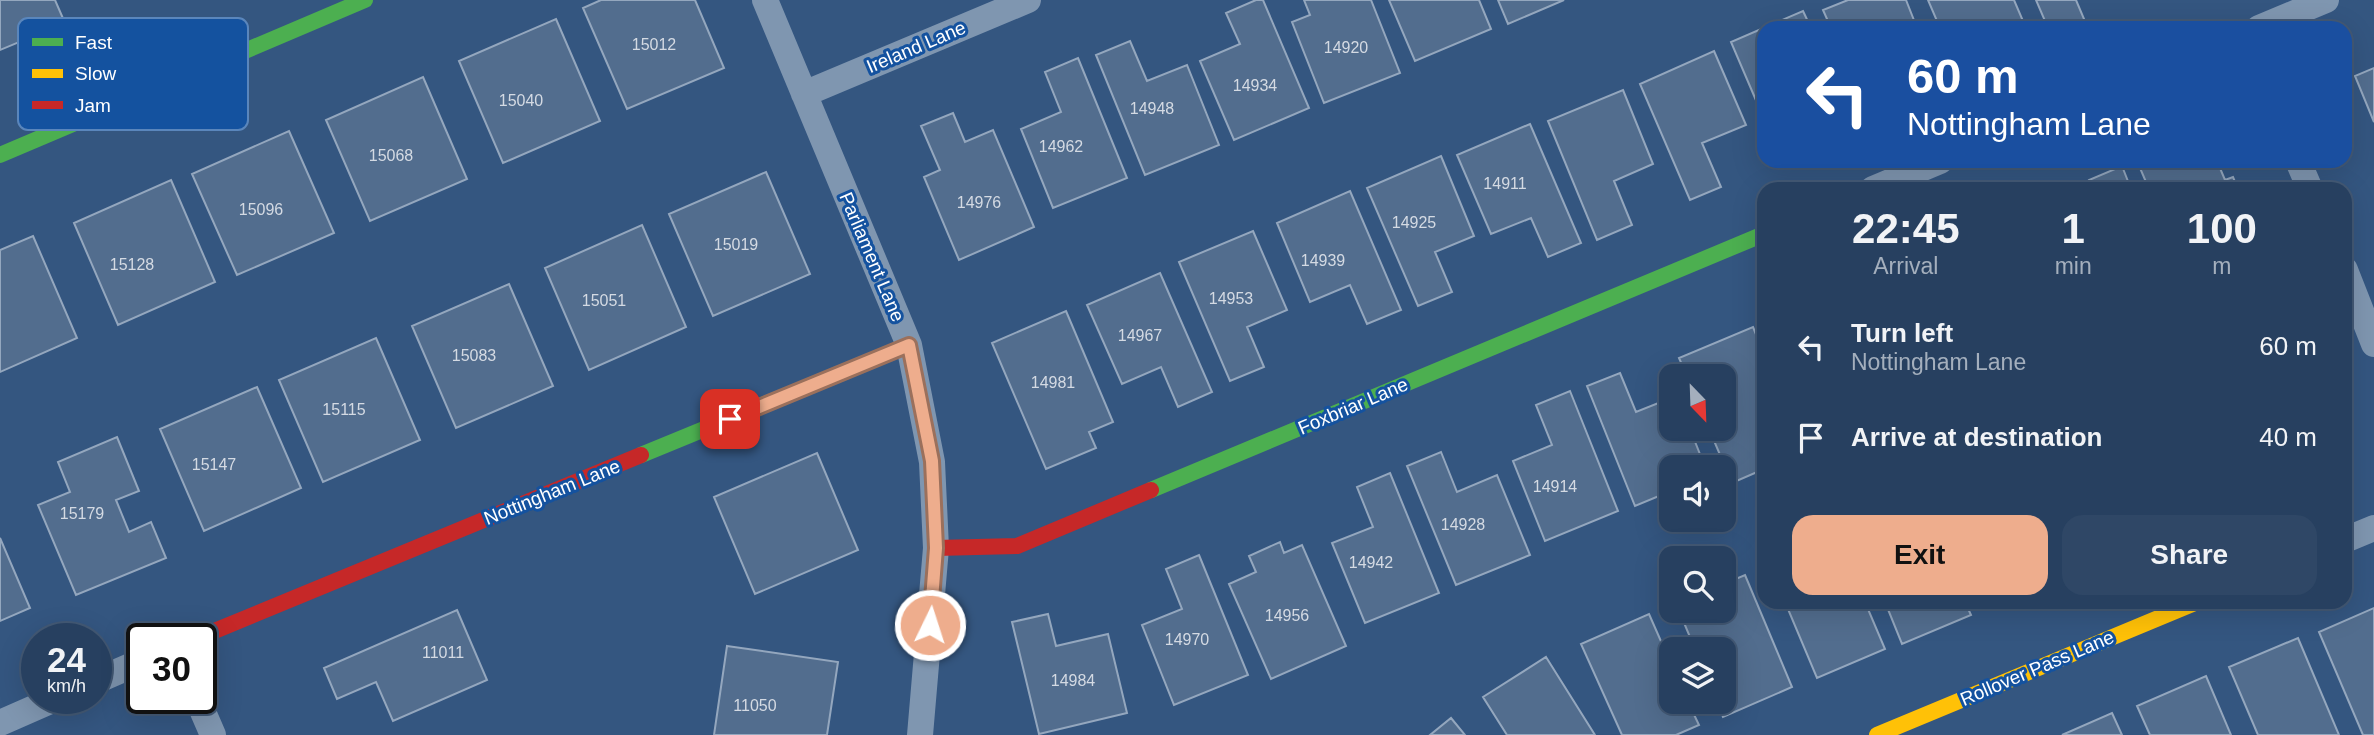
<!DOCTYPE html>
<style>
body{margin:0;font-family:Helvetica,sans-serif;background:#2f4766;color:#f1f3f6;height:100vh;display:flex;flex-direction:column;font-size:26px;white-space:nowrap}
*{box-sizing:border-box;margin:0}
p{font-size:23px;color:#a4afbd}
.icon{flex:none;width:38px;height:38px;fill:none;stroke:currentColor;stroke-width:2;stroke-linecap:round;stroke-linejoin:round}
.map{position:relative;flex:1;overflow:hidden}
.drawer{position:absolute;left:1757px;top:182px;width:595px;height:427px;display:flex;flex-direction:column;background:#274060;border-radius:21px;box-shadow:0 7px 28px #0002,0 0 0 2px #435975}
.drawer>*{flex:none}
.banner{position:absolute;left:1757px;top:21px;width:595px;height:147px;border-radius:21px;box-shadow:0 7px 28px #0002,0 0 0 2px #435975;background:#1a4fa0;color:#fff;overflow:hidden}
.needle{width:46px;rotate:157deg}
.buttons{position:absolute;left:1659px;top:364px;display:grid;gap:14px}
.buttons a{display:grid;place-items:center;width:77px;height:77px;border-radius:14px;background:#274060;box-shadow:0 7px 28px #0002,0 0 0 2px #435975;font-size:35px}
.speed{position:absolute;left:21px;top:623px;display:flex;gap:14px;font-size:35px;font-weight:700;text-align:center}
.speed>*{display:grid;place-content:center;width:91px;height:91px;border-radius:50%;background:#274060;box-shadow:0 7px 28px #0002,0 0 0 2px #435975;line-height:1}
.speed small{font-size:18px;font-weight:400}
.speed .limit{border:4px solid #111;border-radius:10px;background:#fff;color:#111}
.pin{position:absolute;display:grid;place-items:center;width:60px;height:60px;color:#fff;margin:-30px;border-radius:14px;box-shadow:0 4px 10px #0006}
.me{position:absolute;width:77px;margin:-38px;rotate:4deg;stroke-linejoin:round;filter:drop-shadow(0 0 5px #0008)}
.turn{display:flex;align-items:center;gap:24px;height:147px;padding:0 35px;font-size:32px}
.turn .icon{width:91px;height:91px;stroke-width:2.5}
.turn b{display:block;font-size:49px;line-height:60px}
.eta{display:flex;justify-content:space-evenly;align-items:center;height:119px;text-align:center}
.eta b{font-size:42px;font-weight:700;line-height:49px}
.button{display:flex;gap:14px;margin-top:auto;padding:14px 35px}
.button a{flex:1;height:80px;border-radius:21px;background:#eead8d;color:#111;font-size:28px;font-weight:700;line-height:80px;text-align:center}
.button a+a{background:#2f4766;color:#f1f3f6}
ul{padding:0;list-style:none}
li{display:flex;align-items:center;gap:21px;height:91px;padding:0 35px}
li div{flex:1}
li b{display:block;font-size:26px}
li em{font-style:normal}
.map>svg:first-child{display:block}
.building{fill:#526d8e;stroke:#94a7be;stroke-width:2}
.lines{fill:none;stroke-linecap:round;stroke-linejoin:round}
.street{stroke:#7f96b0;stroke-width:26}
.fast{stroke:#4caf50;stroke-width:16}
.slow{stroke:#ffc107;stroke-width:16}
.jam{stroke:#c62828;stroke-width:16}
.route-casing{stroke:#9b705c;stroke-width:18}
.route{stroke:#eead8d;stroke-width:12}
.labels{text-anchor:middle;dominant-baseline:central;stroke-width:6;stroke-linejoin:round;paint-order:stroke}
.number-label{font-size:16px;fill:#d4dae3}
.street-label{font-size:19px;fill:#fff;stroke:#14529f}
.key{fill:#14529f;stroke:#5a86bc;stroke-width:2}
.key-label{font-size:19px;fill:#fff}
</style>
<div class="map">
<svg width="2374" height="735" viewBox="0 0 2374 735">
<rect width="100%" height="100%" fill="#345680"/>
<path class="building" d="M 0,0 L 55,0 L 65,23 L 0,50 Z
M 601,0 L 695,0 L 724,68 L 627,109 L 583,8 Z
M 1256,0 L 1263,0 L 1309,108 L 1234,140 L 1200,61 L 1240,44 L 1226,13 Z
M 1304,0 L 1371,0 L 1400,73 L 1324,103 L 1292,22 L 1310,15 Z
M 1389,0 L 1479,0 L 1491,29 L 1415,61 Z
M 1498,0 L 1564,0 L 1508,24 Z
M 1848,0 L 1906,0 L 1917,28 L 1831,28 L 1823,10 Z
M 1928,0 L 2014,0 L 2026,28 L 1986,28 L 1985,24 L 1975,28 L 1940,28 Z
M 2036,0 L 2076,0 L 2087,26 L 2048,28 Z
M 1803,11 L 1811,28 L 1764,28 L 1764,119 L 1731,42 Z
M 556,19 L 600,121 L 503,163 L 459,61 Z
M 1130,41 L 1147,81 L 1187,65 L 1219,145 L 1145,175 L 1096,55 Z
M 1714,51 L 1746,125 L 1702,143 L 1721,187 L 1690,200 L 1640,84 Z
M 1078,58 L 1127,178 L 1053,208 L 1021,129 L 1061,112 L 1045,72 Z
M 2374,68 L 2374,122 L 2355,76 Z
M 423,77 L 467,179 L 370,221 L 326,120 Z
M 1623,90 L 1653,164 L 1614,181 L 1632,225 L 1597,240 L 1548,121 Z
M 953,113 L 965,142 L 993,130 L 1034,227 L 959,260 L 924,177 L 940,170 L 921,126 Z
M 1530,124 L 1581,243 L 1548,257 L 1531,218 L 1491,234 L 1457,155 Z
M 289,131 L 334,233 L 237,275 L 192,174 Z
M 1441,156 L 1474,236 L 1435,252 L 1452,292 L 1418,306 L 1367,188 Z
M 2157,161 L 2217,161 L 2225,180 L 2233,177 L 2238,189 L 2149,189 L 2140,168 Z
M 2122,166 L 2131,189 L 2092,189 L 2089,180 Z
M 766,172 L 810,274 L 713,316 L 669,214 Z
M 171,180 L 215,282 L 118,325 L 74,223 Z
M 1350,191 L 1401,310 L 1367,324 L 1350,285 L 1310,302 L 1277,223 Z
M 642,225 L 686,327 L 589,370 L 545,268 Z
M 1253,231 L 1287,310 L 1247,327 L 1264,367 L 1230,381 L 1179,262 Z
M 33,236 L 77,338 L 0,372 L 0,250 Z
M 1160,273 L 1212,392 L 1178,407 L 1161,367 L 1122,384 L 1087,305 Z
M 509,284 L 553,386 L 456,428 L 412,326 Z
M 1066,311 L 1113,422 L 1089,432 L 1096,448 L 1046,469 L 992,343 Z
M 1753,327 L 1764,354 L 1764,469 L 1732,483 L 1709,429 L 1724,429 L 1724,376 L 1687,376 L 1679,358 Z
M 376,338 L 420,440 L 323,482 L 279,380 Z
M 1620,373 L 1636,412 L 1671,398 L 1671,429 L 1690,429 L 1705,467 L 1671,467 L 1671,491 L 1635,506 L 1587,386 Z
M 257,387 L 301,488 L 204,531 L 160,429 Z
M 1570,391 L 1618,511 L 1545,541 L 1513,461 L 1552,445 L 1536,405 Z
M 117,437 L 139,491 L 116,500 L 129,532 L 151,522 L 166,558 L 76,595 L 38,505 L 70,492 L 58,462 Z
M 1441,452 L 1457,492 L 1497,475 L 1530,555 L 1456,585 L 1407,466 Z
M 817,453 L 858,550 L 755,594 L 714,497 Z
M 1390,473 L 1439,593 L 1365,623 L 1332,543 L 1373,527 L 1357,487 Z
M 0,538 L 30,608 L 0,621 Z
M 1280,542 L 1284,553 L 1302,545 L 1346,646 L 1271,679 L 1229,584 L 1256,572 L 1249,556 Z
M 1199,555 L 1248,675 L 1174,705 L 1142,625 L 1182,609 L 1166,569 Z
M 1745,575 L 1792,687 L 1723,717 L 1717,702 L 1724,702 L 1724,649 L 1695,649 L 1679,611 L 1724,611 L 1724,584 Z
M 1785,602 L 1865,602 L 1885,649 L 1817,678 Z
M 1885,602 L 1965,602 L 1971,615 L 1902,644 Z
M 2374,608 L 2374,735 L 2363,735 L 2319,632 Z
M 457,610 L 487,680 L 393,721 L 376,682 L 337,699 L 324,668 Z
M 1048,614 L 1056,646 L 1108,634 L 1127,713 L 1039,734 L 1012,622 Z
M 1649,614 L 1671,664 L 1671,702 L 1688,702 L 1699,725 L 1676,735 L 1622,735 L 1581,644 Z
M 2298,638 L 2339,735 L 2258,735 L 2229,667 Z
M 727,646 L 838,662 L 827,735 L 714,735 Z
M 1546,657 L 1595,735 L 1507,735 L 1483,697 Z
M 2206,676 L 2231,735 L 2150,735 L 2137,706 Z
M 2112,713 L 2122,735 L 2062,735 Z
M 1451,718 L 1465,735 L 1430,735 Z"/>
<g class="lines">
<path class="street" d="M 765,0 L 909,345 L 932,462 L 936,548 L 920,735
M 2259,28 L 2326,0
M 804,94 L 1028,0
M 2298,161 L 2310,189
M 1873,189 L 1940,161
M 2345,270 L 2374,344
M 2345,540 L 2374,528
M 96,681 L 142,661
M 197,698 L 213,735
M 0,723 L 57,698"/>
<path class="fast" d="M 0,155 L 365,0
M 641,455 L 909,345
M 1151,490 L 1764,234"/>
<path class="slow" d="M 1877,735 L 2197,602"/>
<path class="jam" d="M 936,548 L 1017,546 L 1151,490
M 195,639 L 641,455"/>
</g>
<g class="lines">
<defs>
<path id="route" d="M 730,419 L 909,345 L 932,461 L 936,548 L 930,625"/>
</defs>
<use href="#route" class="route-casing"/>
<use href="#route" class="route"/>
</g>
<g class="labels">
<g class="number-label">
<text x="654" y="44">15012</text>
<text x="1346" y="47">14920</text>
<text x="1255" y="85">14934</text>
<text x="521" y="100">15040</text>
<text x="1152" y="108">14948</text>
<text x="1061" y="146">14962</text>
<text x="391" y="155">15068</text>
<text x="1505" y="183">14911</text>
<text x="979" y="202">14976</text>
<text x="261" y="209">15096</text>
<text x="1414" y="222">14925</text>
<text x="736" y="244">15019</text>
<text x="1323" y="260">14939</text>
<text x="132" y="264">15128</text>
<text x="1231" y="298">14953</text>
<text x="604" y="300">15051</text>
<text x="1140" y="335">14967</text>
<text x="474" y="355">15083</text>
<text x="1053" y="382">14981</text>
<text x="344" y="409">15115</text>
<text x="214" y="464">15147</text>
<text x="1555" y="486">14914</text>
<text x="82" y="513">15179</text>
<text x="1463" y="524">14928</text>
<text x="1371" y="562">14942</text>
<text x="1287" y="615">14956</text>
<text x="1187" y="639">14970</text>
<text x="443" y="652">11011</text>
<text x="1073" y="680">14984</text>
<text x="755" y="705">11050</text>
</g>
<g class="street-label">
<text transform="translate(916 47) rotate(-23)">Ireland Lane</text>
<text transform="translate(872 257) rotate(67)">Parliament Lane</text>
<text transform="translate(1353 406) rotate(-23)">Foxbriar Lane</text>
<text transform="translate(552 492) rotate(-22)">Nottingham Lane</text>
<text transform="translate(2037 668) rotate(-23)">Rollover Pass Lane</text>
</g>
</g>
<rect x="18" y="18" width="230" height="112" rx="10" class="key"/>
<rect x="32" y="38" width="31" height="8" fill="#4caf50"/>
<rect x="32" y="69" width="31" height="9" fill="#ffc107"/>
<rect x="32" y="101" width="31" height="8" fill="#c62828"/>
<g class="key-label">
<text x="75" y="49">Fast</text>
<text x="75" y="80">Slow</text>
<text x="75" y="112">Jam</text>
</g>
</svg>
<div class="buttons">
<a><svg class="needle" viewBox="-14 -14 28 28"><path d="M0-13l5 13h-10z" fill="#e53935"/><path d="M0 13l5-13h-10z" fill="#a4afbd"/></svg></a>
<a><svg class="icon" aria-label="sound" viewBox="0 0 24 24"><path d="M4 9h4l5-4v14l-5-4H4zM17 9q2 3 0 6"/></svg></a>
<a><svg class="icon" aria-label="search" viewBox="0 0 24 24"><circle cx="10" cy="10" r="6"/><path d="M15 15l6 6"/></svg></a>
<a><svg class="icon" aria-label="layers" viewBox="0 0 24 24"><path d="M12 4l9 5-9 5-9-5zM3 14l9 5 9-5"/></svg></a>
</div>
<div class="speed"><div>24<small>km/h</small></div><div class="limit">30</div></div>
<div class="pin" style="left:730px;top:419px;background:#d93025"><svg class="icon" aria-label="arrive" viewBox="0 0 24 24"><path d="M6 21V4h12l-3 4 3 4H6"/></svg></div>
<svg class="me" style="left:930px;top:625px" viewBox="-20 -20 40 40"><circle r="17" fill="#eead8d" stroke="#fff" stroke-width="3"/><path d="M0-11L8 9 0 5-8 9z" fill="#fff"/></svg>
<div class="banner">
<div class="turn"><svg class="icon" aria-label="left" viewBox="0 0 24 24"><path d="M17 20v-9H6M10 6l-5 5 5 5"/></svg><div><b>60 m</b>Nottingham Lane</div></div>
</div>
<section class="drawer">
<div class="eta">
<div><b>22:45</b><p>Arrival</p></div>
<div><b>1</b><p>min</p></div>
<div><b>100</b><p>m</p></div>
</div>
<ul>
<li><svg class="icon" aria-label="left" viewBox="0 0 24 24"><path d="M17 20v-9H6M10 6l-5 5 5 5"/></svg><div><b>Turn left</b><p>Nottingham Lane</p></div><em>60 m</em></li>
<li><svg class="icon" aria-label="arrive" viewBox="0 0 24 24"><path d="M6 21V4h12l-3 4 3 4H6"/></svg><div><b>Arrive at destination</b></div><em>40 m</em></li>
</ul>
<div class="button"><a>Exit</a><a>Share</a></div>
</section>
</div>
